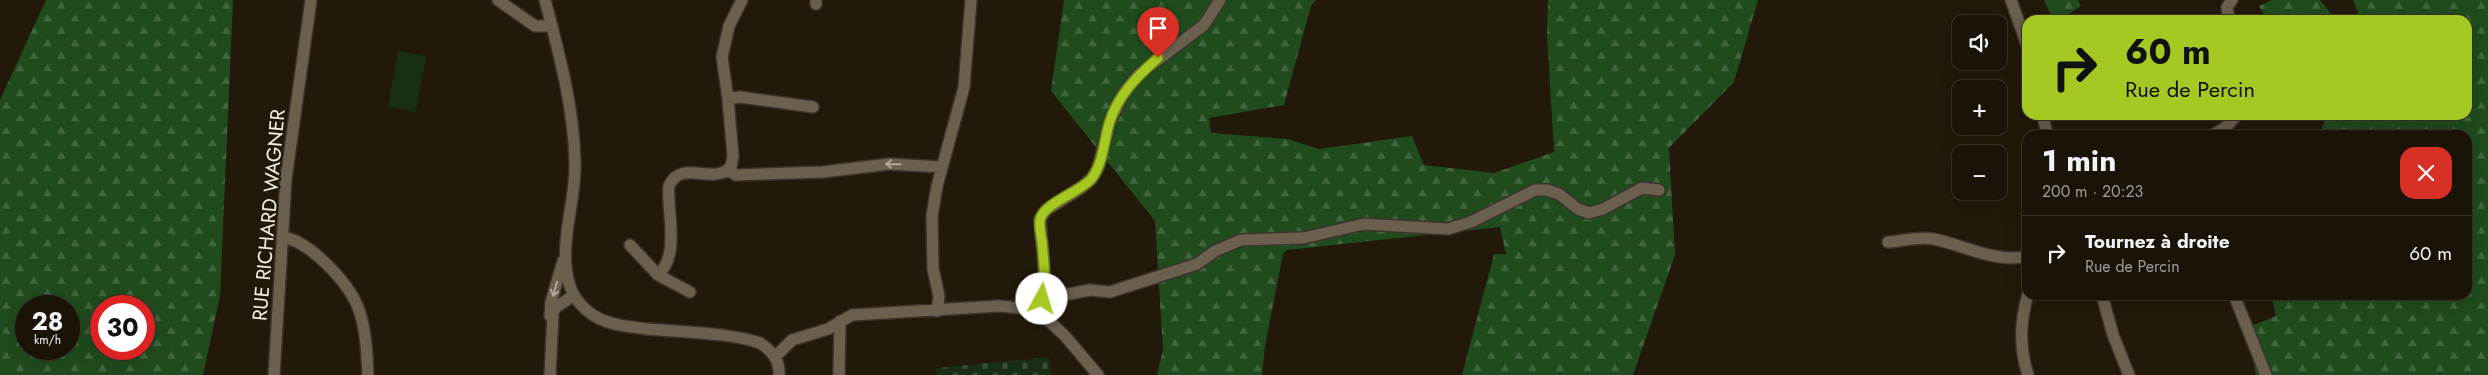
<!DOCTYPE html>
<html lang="fr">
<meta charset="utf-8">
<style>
body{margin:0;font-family:Jost,sans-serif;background:#231c12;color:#f1f3f6;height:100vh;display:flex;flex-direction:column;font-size:19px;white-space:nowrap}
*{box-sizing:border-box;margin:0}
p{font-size:16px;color:#9f9e9c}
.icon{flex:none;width:28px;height:28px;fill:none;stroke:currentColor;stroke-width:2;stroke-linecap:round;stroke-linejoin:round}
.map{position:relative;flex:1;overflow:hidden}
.panel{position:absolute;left:2022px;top:130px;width:450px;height:170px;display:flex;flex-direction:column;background:#1a1308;border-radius:15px;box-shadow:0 5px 20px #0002,0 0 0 1px #383229}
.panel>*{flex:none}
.guide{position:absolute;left:2022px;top:15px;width:450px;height:105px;border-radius:15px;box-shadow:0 5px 20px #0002,0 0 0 1px #383229;background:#a5c822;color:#111;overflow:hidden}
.controls{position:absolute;left:1952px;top:15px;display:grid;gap:10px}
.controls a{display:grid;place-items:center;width:55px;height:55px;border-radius:10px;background:#1a1308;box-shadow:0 5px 20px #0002,0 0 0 1px #383229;font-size:25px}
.speed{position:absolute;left:15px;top:295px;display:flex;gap:10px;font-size:25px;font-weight:700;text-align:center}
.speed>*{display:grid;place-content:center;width:65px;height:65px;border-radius:50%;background:#1a1308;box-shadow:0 5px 20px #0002,0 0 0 1px #383229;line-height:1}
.speed small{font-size:12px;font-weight:400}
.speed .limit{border:8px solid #d22;background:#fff;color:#111}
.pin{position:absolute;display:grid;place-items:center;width:42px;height:42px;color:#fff;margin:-51px -21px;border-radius:50% 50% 50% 0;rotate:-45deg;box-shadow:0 0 5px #0007}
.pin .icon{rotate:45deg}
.me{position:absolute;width:55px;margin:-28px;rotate:6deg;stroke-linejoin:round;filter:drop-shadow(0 0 4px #0008)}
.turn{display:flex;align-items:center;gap:18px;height:105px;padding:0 20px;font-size:22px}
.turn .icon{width:65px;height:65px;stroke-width:2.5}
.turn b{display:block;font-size:35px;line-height:42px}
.round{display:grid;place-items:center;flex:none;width:52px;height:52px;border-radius:15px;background:#231c12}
.head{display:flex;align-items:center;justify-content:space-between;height:85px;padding:0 20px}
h1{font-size:30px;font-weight:700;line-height:38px}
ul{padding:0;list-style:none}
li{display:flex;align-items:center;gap:15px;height:75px;padding:0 20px;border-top:1px solid #383229}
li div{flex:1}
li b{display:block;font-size:19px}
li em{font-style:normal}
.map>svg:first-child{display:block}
.green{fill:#182f16}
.forest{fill:url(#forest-firs);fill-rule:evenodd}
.cemetery{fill:url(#cemetery-stones)}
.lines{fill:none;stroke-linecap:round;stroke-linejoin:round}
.minor-casing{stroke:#3b332e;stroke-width:14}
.minor{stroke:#6b5f4e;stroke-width:11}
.oneway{stroke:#b0a79a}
.route-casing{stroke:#6b8216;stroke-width:12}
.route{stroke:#a5c822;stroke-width:9}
.labels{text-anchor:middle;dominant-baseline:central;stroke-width:4;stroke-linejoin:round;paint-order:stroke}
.street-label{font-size:20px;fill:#f6efe5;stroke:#23190a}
</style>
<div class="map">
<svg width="2488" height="375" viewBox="0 0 2488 375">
<defs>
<pattern id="forest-firs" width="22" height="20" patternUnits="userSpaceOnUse" patternTransform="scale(1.25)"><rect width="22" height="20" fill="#204b1d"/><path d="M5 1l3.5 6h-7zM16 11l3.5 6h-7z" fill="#41653e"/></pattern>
<pattern id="cemetery-stones" width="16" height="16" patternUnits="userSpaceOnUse" patternTransform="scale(1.25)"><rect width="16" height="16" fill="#182f16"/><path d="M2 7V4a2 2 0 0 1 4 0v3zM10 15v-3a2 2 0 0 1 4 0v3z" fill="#3a4d38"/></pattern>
</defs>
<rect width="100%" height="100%" fill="#23190a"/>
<path class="green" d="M 398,51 L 426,56 L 416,112 L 388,107 Z"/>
<path class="forest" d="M 46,0 L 233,0 L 220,296 L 203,375 L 0,375 L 0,100 ZM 69,306 L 69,349 L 26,349 L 26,306 ZM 144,306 L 144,349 L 101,349 L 101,306 Z
M 1064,0 L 1316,0 L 1311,6 L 1284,105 L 1209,118 L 1211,133 L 1287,139 L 1319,149 L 1412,136 L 1424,165 L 1494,173 L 1554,152 L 1547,34 L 1548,0 L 1758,0 L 1734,82 L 1669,148 L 1675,255 L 1633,375 L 1462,375 L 1494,254 L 1506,254 L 1500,227 L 1287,250 L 1283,254 L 1265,346 L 1262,375 L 1157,375 L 1163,350 L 1155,221 L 1051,91 Z
M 2044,0 L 2078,0 L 2081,6 L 2069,14 L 2053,20 Z
M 2272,0 L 2320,0 L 2336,20 L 2267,20 L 2259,6 Z
M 2353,0 L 2488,0 L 2488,375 L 2256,375 L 2246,328 L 2276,316 L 2271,295 L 2468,295 L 2468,135 L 2314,135 L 2321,131 L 2327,115 L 2468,115 L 2468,20 L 2346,20 L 2358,13 Z"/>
<path class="cemetery" d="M 1049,357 L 1052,375 L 937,375 L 936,368 Z"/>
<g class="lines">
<defs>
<path id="minor" d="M 498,0 L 535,26 L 552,26
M 545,0 C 559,53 574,108 575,163 C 576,203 558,243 569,283 C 573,299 586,312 600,319 C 615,326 632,327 648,329 C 680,332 732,333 760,343 C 772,351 780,360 779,375
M 816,0 L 816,4
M 2011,0 L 2028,48
M 2229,20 L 2227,7 L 2232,0
M 728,99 L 740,97 L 813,107
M 2043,115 L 2047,135
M 2213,135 L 2226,127 L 2237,115
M 728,170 L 736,175 L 823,172 L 889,164 L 942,167
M 283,237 C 311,242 350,284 359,310 C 366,330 367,354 368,375
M 1888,242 C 1902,241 1920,236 1934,239 C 1963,245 1997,264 2028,256
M 630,245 L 658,275 L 690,292
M 658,275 C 677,258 670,224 669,201 C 669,196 668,190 669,186 C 681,158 714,186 731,167 L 733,156 L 728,99 L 722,57 L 729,26 L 742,0
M 2028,294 C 2020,322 2019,347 2028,375
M 2102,295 L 2113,335 L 2129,375
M 2234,295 L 2266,375
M 1042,299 L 1090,290 L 1110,292 L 1197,264 L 1215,251 L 1241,240 L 1303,238 L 1364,224 L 1448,229 L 1471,222 L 1535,190 L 1547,190 L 1559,194 L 1578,209 L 1589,213 L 1603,209 L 1642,188 L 1659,190
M 1030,309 L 1042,299 L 1045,281 L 1040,219 L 1046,210 L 1081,188 L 1092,178 L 1098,168 L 1110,121 L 1125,91 L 1139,74 L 1204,25 L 1220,0
M 937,311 L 939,296 L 933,269 L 932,216 L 937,186 L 964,87 L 971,0
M 550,316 L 551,302 L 563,261
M 776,356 L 792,340 L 828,329 L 852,315 L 999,306 L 1030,309 L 1046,318 L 1065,336 L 1098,375
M 274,375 L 286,179 L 311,0
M 550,375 L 553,313 L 555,308 L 574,295
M 839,375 L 840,321"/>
</defs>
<use href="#minor" class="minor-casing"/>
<use href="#minor" class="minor"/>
</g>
<defs><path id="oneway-shaft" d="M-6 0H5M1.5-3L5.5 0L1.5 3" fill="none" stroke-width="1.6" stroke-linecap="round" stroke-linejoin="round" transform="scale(1.25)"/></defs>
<g class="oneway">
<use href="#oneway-shaft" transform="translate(893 164) rotate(-179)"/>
<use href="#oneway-shaft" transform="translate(555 289) rotate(106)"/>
</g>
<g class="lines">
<defs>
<path id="route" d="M 1042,299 C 1046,280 1044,262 1042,242 C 1041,236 1039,226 1040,220 C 1043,203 1081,192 1092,178 C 1103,163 1104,141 1109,124 C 1117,96 1137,76 1158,58"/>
</defs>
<use href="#route" class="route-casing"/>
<use href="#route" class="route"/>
</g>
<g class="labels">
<g class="street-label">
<text transform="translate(269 215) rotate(-85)">RUE RICHARD WAGNER</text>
</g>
</g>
</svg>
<div class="controls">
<a><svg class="icon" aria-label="sound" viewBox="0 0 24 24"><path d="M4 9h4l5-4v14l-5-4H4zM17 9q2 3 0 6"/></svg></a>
<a>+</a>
<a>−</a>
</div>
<div class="speed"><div>28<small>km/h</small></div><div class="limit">30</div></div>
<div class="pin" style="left:1158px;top:58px;background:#d93025"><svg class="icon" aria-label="arrive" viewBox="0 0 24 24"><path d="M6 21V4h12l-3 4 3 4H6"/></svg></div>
<svg class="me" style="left:1042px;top:299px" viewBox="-20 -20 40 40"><circle r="19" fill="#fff"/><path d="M0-13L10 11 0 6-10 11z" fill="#a5c822"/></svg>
<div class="guide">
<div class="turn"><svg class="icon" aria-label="right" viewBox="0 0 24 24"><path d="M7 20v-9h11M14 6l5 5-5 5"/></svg><div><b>60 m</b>Rue de Percin</div></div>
</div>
<section class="panel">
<div class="head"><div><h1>1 min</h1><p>200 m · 20:23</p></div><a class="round" style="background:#d93025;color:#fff"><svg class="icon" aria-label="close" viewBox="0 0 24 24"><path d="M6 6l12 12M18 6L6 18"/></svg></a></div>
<ul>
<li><svg class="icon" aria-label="right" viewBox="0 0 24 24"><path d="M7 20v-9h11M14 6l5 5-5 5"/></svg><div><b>Tournez à droite</b><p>Rue de Percin</p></div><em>60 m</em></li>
</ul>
</section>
</div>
